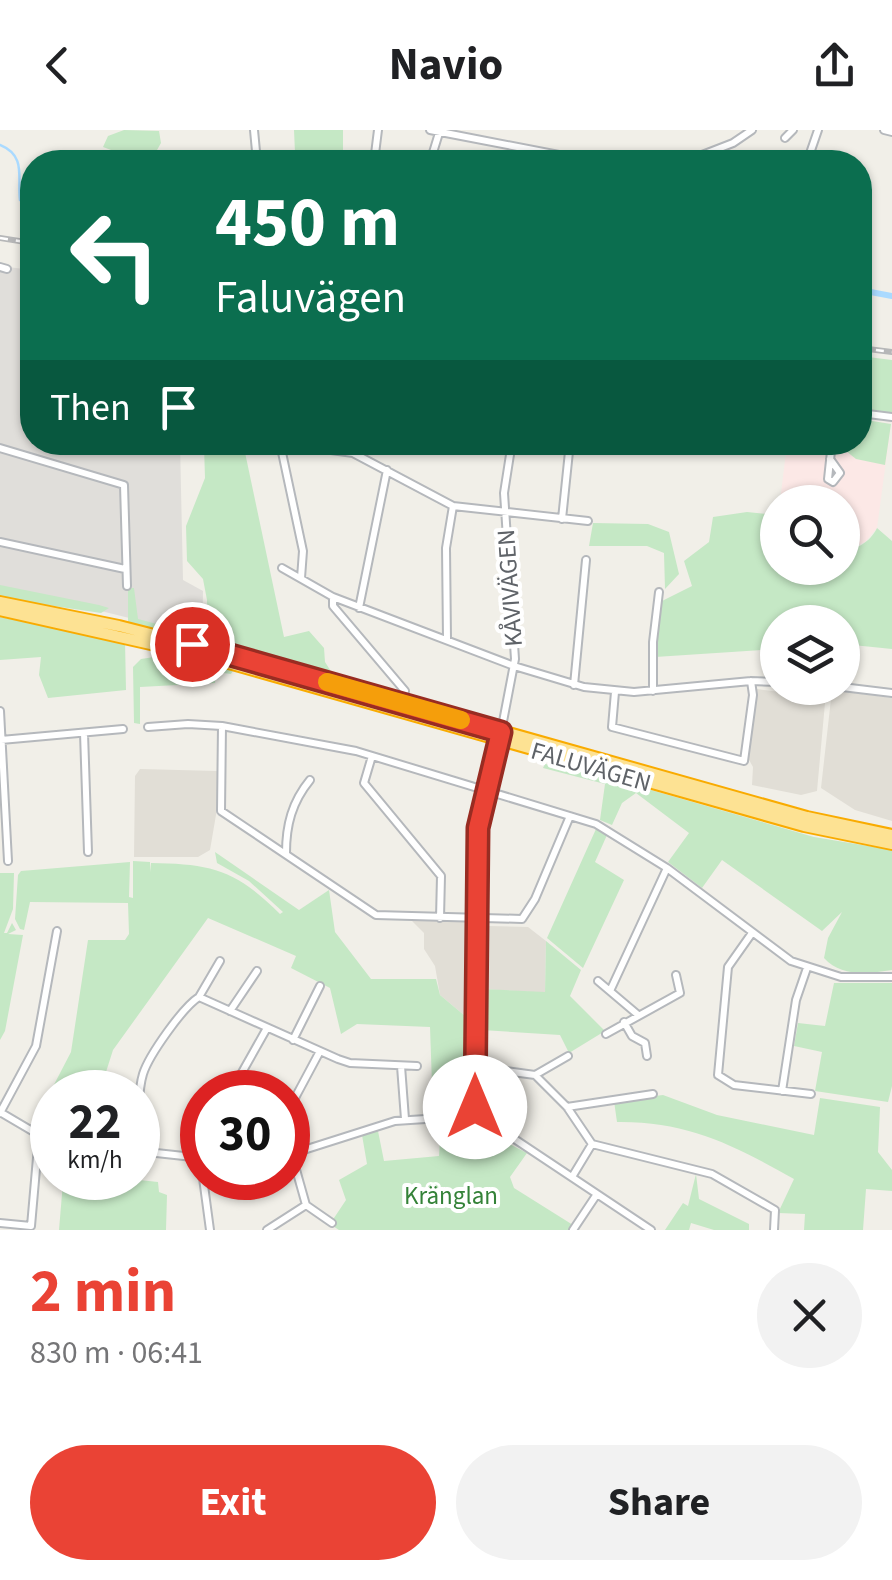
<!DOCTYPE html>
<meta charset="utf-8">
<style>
body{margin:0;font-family:"Source Sans 3",sans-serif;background:#f2f2f2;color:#202124;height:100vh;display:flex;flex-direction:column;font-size:38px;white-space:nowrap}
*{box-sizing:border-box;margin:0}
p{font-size:32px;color:#757577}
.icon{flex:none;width:55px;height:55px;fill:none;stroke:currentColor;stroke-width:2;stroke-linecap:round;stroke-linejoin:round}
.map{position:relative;height:1100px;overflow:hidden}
.panel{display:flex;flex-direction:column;background:#fff;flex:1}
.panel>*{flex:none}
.top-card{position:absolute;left:20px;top:20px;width:852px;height:305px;border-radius:40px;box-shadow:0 2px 8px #0004;background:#0b6e4f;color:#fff;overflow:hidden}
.controls{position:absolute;left:760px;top:355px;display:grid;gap:20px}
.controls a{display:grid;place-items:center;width:100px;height:100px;border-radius:50%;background:#fff;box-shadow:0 2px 8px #0004;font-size:50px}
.speed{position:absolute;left:30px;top:940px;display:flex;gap:20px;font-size:50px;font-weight:700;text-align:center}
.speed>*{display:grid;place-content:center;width:130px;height:130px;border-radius:50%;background:#fff;box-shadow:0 2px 8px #0004;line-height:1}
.speed small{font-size:25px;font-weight:400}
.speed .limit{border:15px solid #d22;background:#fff;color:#111}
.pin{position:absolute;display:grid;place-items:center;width:85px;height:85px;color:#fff;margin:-42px;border:5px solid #fff;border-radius:50%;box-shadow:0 2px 10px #0007}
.me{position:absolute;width:110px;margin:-55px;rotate:0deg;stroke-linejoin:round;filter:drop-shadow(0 0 8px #0008)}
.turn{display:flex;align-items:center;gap:35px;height:210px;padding:0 30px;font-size:45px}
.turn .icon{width:130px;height:130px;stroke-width:2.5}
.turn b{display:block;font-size:70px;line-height:85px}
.then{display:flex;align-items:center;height:95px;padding:0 30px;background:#0003;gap:20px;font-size:38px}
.round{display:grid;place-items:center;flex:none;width:105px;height:105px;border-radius:52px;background:#f2f2f2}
.headline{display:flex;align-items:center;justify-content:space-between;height:170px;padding:0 30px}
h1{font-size:60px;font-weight:700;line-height:75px;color:#ea4335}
.cta{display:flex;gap:20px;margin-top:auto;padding:20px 30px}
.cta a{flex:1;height:115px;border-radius:60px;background:#ea4335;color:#fff;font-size:40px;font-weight:700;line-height:115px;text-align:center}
.cta a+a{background:#f2f2f2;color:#202124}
header{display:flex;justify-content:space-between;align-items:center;height:130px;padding:0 30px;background:#fff;font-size:45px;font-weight:700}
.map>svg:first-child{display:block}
.industrial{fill:#e0deda}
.education{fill:#e1ded6}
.medical{fill:#fce8e6}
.green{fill:#c5e8c5}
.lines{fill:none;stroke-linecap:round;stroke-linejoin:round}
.stream{stroke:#aadaff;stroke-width:2.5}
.canal{stroke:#aadaff;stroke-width:6}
.minor-casing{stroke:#b5b8bc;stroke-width:10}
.highway-casing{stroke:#f9ab00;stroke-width:14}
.minor{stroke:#fff;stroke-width:6}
.highway{stroke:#fde293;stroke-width:10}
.rail-casing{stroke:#b6b7b8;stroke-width:6}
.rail{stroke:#fff;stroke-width:2.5;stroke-dasharray:8;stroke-linecap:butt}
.route-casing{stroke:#982c22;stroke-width:25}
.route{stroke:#ea4335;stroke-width:18}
.slow{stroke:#f59e0b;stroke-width:18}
.labels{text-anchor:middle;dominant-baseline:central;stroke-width:8;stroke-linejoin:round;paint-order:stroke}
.street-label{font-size:25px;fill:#5f6368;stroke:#fff}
.park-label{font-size:25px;fill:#348238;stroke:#fff}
</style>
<header><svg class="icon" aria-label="back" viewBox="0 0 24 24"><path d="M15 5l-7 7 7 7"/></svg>Navio<svg class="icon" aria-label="share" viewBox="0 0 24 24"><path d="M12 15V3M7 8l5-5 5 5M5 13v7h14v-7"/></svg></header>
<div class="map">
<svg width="892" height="1100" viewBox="0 0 892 1100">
<rect width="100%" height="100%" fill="#f1efe8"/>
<path class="industrial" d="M 0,136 L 32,140 L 32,312 L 180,313 L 183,450 L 203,461 L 202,506 L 0,456 Z"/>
<path class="education" d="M 757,559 L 804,565 L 826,562 L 817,661 L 801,665 L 752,655 L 753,637 L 748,628 Z
M 832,560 L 892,568 L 892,691 L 855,680 L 821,658 Z
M 140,639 L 217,641 L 217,679 L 210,720 L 198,727 L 134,727 L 135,646 Z
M 410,789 L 465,791 L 471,795 L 471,891 L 440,865 L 435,836 L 424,819 L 424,803 Z
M 489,796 L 528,797 L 546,811 L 545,863 L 483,859 L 482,803 Z"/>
<path class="medical" d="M 860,289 L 891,294 L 877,398 L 865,412 L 846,420 L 843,419 L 842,372 L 780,372 L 787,313 L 860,312 Z"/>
<path class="green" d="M 124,0 L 159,1 L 161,13 L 153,27 L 130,27 L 103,17 L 108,6 Z
M 294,0 L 343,0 L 343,32 L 302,32 L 295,23 Z
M 860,226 L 892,230 L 892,283 L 860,279 Z
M 860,289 L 891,294 L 885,335 L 856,329 L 836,313 L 860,312 Z
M 199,313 L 243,313 L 284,507 L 309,501 L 324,518 L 325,532 L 334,546 L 329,547 L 128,494 L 128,458 L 134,458 L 138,489 L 206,507 L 207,470 L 203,449 L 187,431 L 186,396 L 205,348 L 204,316 Z
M 747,382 L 777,385 L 778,438 L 842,438 L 843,419 C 856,421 871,411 877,398 L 892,411 L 892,519 L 843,514 L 842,492 L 778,492 L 777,527 L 764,526 L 762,520 L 655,527 L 658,473 L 692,456 L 684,431 L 709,412 L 713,387 Z
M 593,393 L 648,394 L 669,402 L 679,444 L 665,459 L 664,423 L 647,416 L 589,416 Z
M 0,455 L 99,475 L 109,478 L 101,483 L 0,468 Z
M 0,487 L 125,511 L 126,560 L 48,568 L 39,545 L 41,527 L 0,530 Z
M 154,527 L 190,536 L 205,531 L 234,539 L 231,544 L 216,542 L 215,553 L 140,557 L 140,594 L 134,593 L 133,537 L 141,529 Z
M 545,634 L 578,639 L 814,707 L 892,720 L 892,840 C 868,844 841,847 824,828 L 828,808 L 842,782 L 822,801 L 722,730 L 702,758 L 668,732 L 689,703 L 636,663 L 622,673 L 612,695 L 600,690 L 605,654 L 543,638 Z
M 596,699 L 607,705 L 595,732 L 624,750 L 583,838 L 547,808 Z
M 215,722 L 299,780 L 329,760 L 335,802 L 371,849 L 436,849 L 440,865 L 471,891 L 467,979 L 461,984 L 433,983 L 430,897 L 357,894 L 341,904 L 330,858 L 291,838 L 296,826 L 208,788 L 113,920 L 106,942 L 104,962 L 52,962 L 52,993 L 34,993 L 71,922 L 88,810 L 125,810 L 129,804 L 128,773 L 30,772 L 24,800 L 20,799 L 15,789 L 18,745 L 21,741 L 130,732 L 129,767 L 133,768 L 133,731 L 150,732 L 150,742 L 151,733 C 211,734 235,739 280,784 L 283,782 L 249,751 L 217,733 Z
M 0,743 L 14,743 L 13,779 L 4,803 L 7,803 L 12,793 L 16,800 L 8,804 L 23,805 L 5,901 L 0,910 Z
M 546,811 L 581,840 L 570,866 L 605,901 L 569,923 L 560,905 L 482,900 L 483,859 L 545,862 Z
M 834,853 L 892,853 L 892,956 L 888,972 L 815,961 L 822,922 L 794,916 L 798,893 L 825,896 Z
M 663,965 L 717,985 L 814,1005 L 820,968 L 880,977 L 878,1022 L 892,1040 L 892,1061 L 866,1059 L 863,1100 L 804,1100 L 805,1084 L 778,1083 L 794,1049 C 733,1015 688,991 617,992 L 614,971 Z
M 441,992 L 490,1004 L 527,1023 L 510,1047 L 514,1058 L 573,1095 L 570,1100 L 339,1100 L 330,1094 L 346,1070 L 339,1050 L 367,1034 L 362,1005 L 378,1001 L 384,1031 L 439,1026 Z
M 696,1044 L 699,1069 L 749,1094 L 749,1100 L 714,1100 L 691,1093 L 689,1100 L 665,1100 L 683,1073 L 688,1076 Z
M 67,1048 L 120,1048 L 158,1052 L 159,1062 L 167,1065 L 166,1100 L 59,1100 L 63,1052 Z"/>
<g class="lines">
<path class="stream" d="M 0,15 C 27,26 17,48 20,70 L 32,73"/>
<path class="canal" d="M 860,160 L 892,166"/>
<defs>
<path id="minor" d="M 254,0 L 257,32
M 430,0 L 595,32
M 884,0 L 892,2
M 785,8 L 793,0
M 426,30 L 431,29 L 439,3
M 374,32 L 378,0
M 684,32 L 733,13 L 752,0
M 807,32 L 818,0
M 0,137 L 7,139
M 860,283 L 892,287
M 274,312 L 280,313 L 303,421 L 301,448
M 280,313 L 353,323 L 453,376 L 588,391
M 0,318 L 124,355 L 127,456
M 830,329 L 840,343 L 833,352 L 828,349 L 832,312
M 562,389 L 570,312
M 0,412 L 125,439
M 282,438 L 333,467 L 514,536 L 584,557 L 634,562 L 751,551 L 778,552
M 333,467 L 333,476 L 405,561
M 359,478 L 387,340
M 447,509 L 446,418 L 453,376
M 574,555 L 586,430
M 842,557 L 892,563
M 653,561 L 653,512 L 659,462
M 615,562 L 612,597 L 744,631 L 753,565 L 751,551
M 0,581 L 8,731
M 222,596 L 221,681 L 376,785 L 522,789 L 535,769 L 570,686
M 148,597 L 188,594 L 222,596 L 356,621 L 596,694 L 667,738 L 791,831 L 841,847 L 892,847
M 501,602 L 515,529 L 504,363 L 512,312
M 84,603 L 88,722
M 1,610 L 123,599
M 372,626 L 364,653 L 441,746 L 440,788
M 286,723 C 286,695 292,672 310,650
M 752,803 L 728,837 L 718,945 L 734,955 L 811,964
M 598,851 L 637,884
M 610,861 L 667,738
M 199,867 L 220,831
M 230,881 L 257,841
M 624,892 L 632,906 L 645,913 L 647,926
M 606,904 L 680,863 L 676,845
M 293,910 L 320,856
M 401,936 L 405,989
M 475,937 L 535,945 L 567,977 L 592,1014 L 712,1044 L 775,1080 L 774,1100
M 535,945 L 568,926
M 235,953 L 251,962
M 782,961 L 796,870 L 807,838
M 226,962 L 240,946 L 267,898
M 567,977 L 653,964
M 288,981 L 319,923
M 0,982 L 39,1005 L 31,1096 L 0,1093
M 0,983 L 36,916 L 57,801
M 138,984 C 139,971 139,957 143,944 C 149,925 183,877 199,867 L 338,929 L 350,933 L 417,936
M 202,989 L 199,1008 L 202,1047
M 473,990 L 478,697 L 498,610
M 35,1000 L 52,997
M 138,1021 L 202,1028
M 288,1025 L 395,991 L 441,988 L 473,990 L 510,1006 L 651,1100
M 572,1047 L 592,1014
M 203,1048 L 210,1100
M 306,1075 L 332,1093
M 267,1100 L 306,1075 L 288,1011
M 573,1100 L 597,1064"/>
<path id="highway" d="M 0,472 L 119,496 L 217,521 L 807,687 L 892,705
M 0,480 L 204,526 L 804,696 L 892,714"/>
</defs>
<use href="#minor" class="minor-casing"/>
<use href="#highway" class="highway-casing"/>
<use href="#minor" class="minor"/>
<use href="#highway" class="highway"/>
<defs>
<path id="rail" d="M 0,108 L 32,113
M 860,218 L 892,222"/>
</defs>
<use href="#rail" class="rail-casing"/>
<use href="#rail" class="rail"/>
</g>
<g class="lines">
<defs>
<path id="route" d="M 192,514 L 501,602 L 478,698 L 475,977"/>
</defs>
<use href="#route" class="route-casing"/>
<use href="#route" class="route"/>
<path class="slow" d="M 327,552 L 461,590"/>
</g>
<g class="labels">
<g class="street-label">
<text transform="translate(510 458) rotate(-94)">KÅVIVÄGEN</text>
<text transform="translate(591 637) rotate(16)">FALUVÄGEN</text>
</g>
<g class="park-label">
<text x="451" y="1066">Kränglan</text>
</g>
</g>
</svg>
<div class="controls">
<a><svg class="icon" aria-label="search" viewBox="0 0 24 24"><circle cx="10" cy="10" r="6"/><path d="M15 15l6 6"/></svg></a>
<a><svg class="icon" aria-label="layers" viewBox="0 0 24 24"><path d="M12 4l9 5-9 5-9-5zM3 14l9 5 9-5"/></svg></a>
</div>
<div class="speed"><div>22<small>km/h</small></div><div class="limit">30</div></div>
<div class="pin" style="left:192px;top:514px;background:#d93025"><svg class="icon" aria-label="arrive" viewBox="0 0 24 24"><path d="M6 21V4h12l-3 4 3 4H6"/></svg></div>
<svg class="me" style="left:475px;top:977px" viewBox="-20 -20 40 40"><circle r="19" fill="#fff"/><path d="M0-13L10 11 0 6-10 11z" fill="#ea4335"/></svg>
<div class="top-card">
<div class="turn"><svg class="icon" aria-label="left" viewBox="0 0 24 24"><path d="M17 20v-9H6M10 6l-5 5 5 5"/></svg><div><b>450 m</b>Faluvägen</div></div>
<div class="then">Then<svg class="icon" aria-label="arrive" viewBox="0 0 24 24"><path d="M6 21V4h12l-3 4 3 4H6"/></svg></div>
</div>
</div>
<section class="panel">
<div class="headline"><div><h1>2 min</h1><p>830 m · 06:41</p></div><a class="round"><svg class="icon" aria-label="close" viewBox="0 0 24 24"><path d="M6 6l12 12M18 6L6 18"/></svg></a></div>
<div class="cta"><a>Exit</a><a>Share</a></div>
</section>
